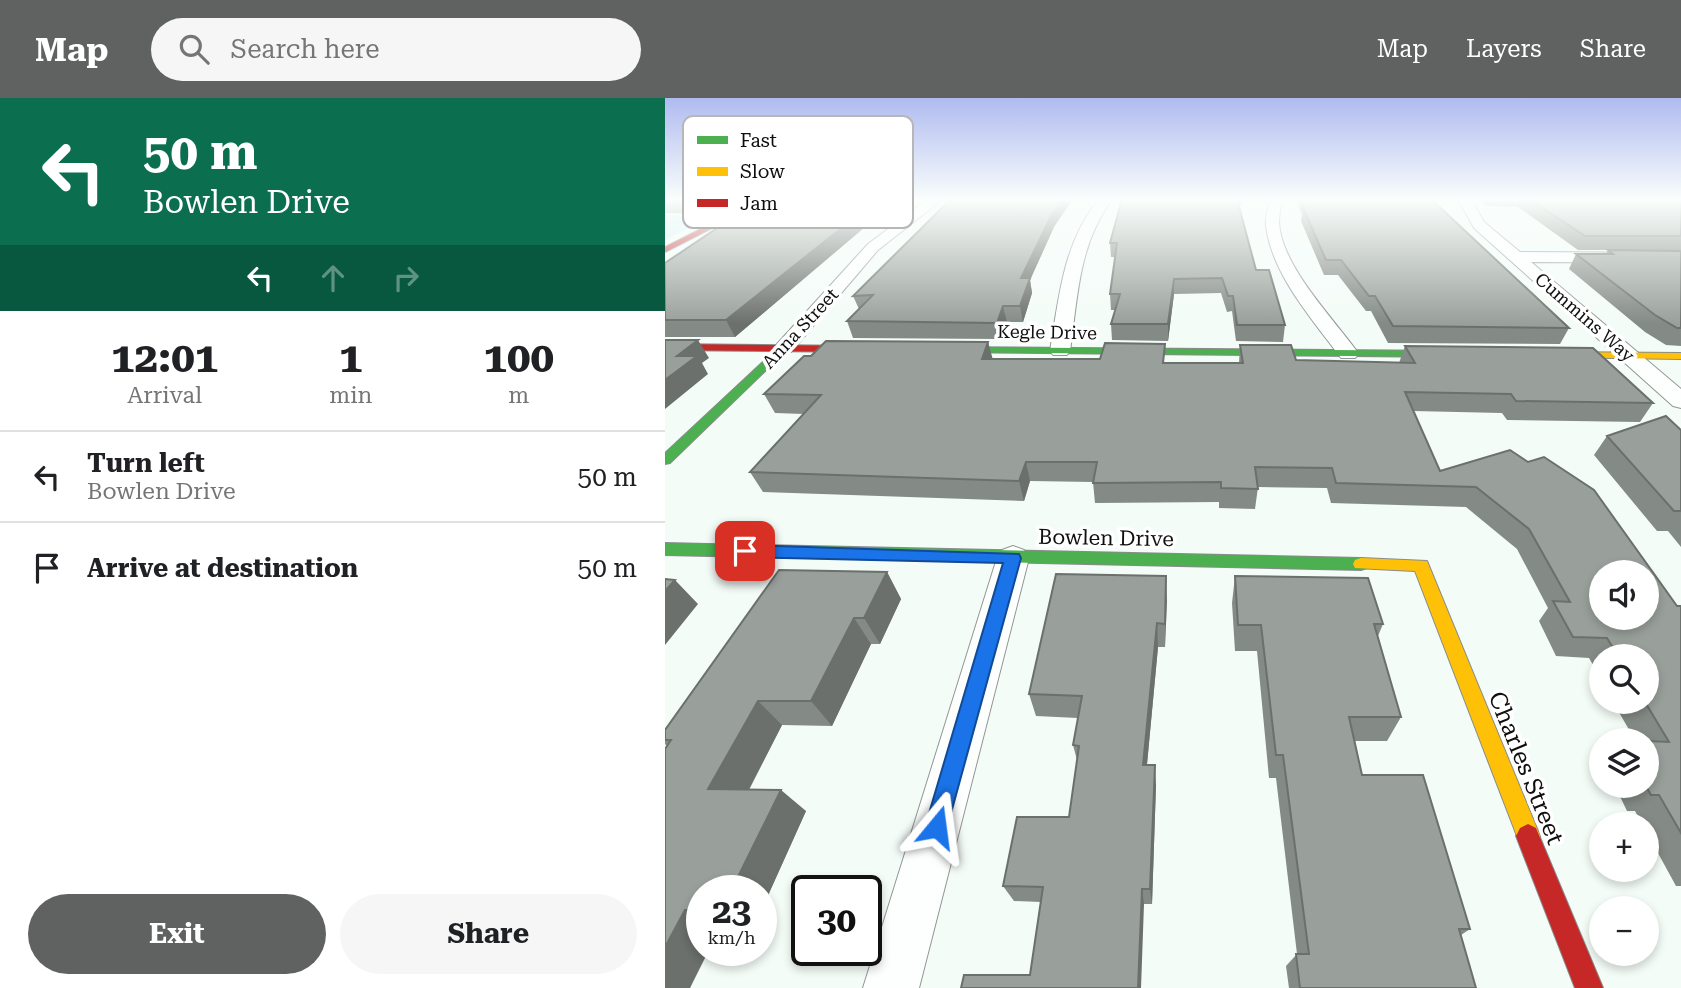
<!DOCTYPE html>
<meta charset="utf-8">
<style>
body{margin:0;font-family:"Roboto Serif",serif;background:#f6f6f6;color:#202124;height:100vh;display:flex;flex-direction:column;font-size:26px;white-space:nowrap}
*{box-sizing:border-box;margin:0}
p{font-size:23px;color:#757577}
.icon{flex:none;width:38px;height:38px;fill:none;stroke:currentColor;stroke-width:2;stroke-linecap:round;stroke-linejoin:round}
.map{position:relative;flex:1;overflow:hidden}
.details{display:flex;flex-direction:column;background:#fff;width:665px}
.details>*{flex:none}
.banner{background:#0b6e4f;color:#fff;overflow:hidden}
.tools{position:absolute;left:924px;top:462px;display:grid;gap:14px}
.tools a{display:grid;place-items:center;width:70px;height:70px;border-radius:50%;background:#fff;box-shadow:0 4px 10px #0003;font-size:35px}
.speed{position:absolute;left:21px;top:777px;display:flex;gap:14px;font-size:35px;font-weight:700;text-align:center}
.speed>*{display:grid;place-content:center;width:91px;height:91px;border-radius:50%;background:#fff;box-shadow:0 4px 10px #0003;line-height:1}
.speed small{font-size:18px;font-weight:400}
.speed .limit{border:4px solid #111;border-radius:10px;background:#fff;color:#111}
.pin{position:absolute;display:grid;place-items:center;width:60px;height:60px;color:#fff;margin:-30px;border-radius:14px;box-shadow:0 4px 10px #0006}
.me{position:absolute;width:77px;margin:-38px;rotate:16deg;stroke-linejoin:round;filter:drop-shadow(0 0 5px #0008)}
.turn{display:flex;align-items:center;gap:24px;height:147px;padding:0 28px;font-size:32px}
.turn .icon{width:91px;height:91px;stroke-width:2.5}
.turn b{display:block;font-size:49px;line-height:60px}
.lanes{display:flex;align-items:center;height:66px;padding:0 28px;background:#0003;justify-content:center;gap:35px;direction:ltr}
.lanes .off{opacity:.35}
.eta{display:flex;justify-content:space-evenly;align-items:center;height:119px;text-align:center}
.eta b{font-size:42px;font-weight:700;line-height:49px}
.primary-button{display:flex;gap:14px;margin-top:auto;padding:14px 28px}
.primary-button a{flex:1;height:80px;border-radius:42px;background:#5f6261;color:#fff;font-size:28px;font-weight:700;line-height:80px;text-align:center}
.primary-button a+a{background:#f6f6f6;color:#202124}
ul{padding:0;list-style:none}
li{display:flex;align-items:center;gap:21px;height:91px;padding:0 28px;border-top:2px solid #e0e0e0}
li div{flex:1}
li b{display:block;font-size:26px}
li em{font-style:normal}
header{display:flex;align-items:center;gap:42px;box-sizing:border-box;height:98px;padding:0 35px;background:#5f6261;color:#fff}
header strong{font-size:33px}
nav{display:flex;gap:38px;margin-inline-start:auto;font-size:24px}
.search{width:490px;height:63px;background:#f6f6f6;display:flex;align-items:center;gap:18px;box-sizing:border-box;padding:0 24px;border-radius:38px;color:#757577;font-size:26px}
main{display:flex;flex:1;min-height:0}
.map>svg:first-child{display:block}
.green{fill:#d1f1f2}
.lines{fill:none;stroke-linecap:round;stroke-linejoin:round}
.street-casing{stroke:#929694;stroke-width:2}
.fast-casing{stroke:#898c8b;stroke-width:2}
.slow-casing{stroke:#898c8b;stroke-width:2}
.jam-casing{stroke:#898c8b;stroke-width:2}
.street{fill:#fdfffe;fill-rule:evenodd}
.fast{fill:#4caf50;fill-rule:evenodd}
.slow{fill:#ffc107;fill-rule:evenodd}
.jam{fill:#c62828;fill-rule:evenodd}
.wall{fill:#848a85}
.shaded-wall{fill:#6b706c}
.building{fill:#99a09b;stroke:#6b706c;stroke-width:2;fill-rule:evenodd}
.route{fill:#1a73e8;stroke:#114b97;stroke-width:2}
.labels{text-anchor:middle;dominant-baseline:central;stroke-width:7;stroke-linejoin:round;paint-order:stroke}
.far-street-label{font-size:18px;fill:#0f0f0f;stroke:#fff}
.street-label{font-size:21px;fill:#0f0f0f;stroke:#fff}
.near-street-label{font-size:24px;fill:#0f0f0f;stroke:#fff}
.key{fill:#fff;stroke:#b7b7b7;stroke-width:2}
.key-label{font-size:19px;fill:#0f0f0f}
</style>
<header>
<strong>Map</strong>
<div class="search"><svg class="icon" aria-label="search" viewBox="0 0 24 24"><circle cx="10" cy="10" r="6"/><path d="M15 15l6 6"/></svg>Search here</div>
<nav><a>Map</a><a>Layers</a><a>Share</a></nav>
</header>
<main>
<section class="details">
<div class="banner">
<div class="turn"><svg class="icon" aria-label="left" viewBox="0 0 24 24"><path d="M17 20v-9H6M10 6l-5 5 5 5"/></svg><div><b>50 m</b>Bowlen Drive</div></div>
<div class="lanes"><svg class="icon" aria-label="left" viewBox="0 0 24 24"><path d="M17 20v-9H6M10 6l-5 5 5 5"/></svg><svg class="icon off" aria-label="ahead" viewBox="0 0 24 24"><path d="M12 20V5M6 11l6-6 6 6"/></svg><svg class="icon off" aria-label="right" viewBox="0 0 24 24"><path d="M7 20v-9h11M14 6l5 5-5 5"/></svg></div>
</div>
<div class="eta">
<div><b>12:01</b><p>Arrival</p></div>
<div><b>1</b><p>min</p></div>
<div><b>100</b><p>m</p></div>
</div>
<ul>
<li><svg class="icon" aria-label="left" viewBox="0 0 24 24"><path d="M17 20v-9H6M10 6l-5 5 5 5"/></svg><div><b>Turn left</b><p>Bowlen Drive</p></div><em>50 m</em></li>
<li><svg class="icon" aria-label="arrive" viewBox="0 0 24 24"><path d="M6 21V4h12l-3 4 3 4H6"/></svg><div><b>Arrive at destination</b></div><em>50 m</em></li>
</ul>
<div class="primary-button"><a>Exit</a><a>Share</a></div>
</section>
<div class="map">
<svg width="1016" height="890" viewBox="0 0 1016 890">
<rect width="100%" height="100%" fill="#f4fcf8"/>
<path class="green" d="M 0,117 L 47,118 L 0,142 Z"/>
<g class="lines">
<defs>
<path id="street" d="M 263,101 L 278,101 L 213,152 L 126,254 L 112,254 L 109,250 L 112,246 L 203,146 Z
M 434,101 L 447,101 C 413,149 413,197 405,253 L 402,257 L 388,257 L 385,253 C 394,199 398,145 434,101 Z
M 605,101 L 617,101 C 616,109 614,116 614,124 C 616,168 669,221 694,256 L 690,260 L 676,260 C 648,222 607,177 601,128 C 600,119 603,110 605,101 Z
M 793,101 L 806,101 L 819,124 L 855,154 L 1016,155 L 1016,165 L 866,164 L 1016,291 L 1016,310 L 1008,308 L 809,130 Z
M 348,448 L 359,452 L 364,460 L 254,890 L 198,890 L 332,460 L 337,452 Z"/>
<path id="fast" d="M 115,248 L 124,250 L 5,365 L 0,366 L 0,355 Z
M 273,249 L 790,253 L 795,256 L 790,259 L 269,254 L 268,252 Z
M 0,445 L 696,460 L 702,462 L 704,466 L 702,470 L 696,472 L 0,457 Z"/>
<path id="slow" d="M 885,254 L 1016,255 L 1016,261 L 881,259 L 880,257 Z
M 696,460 L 762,463 L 875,738 L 871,746 L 863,750 L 855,746 L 750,473 L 690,470 L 688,466 L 690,462 Z"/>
<path id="jam" d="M 95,101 L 104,101 L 0,154 L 0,149 Z
M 0,246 L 205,248 L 210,251 L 205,254 L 0,252 Z
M 863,726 L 871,730 L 938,890 L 910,890 L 851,738 L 855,730 Z"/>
</defs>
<use href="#street" class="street-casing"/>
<use href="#fast" class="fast-casing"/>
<use href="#slow" class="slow-casing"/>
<use href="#jam" class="jam-casing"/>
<use href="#street" class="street"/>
<use href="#fast" class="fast"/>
<use href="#slow" class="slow"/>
<use href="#jam" class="jam"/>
</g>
<path class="wall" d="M 0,101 L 81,101 L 53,116 L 0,115 Z
M 82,101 L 233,101 L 70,239 L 0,239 L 0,165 L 53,129 L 52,126 L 82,111 L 78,104 Z
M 457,101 L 578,101 L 577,107 L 573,107 L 591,172 L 620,227 L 618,244 L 571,243 L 567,213 L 562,214 L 556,195 L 509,196 L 503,243 L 447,242 L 446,226 L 450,212 L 446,212 L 445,196 L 450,159 L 446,159 L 445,145 Z
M 631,101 L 766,101 L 904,230 L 895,246 L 723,245 L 706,213 L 701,213 L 673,177 L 659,177 L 636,123 L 637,117 Z
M 814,101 L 1016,101 L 1016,152 L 913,152 L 853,109 L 822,108 Z
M 389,129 L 365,182 L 367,195 L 358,224 L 342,224 L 335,241 L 188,240 L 182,223 L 194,211 L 188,198 Z
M 943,152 L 1016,153 L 1016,248 L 1001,247 L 980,234 L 904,171 L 911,156 L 941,156 Z
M 323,244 L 327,261 L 500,265 L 574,265 L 575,247 L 631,262 L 734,265 L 740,248 L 988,305 L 975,324 L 842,322 L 837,315 L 748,313 L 775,373 L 845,352 L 1012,508 L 1016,508 L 1016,788 L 1011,788 L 982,735 L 982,726 L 977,726 L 970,713 L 962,713 L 950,688 L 982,688 L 982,642 L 970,642 L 948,604 L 982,604 L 982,558 L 936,558 L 936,581 L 924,560 L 891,558 L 874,523 L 883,510 L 852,451 L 801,409 L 666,405 L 662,390 L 593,389 L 590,411 L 554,410 L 554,404 L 430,405 L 428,384 L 365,383 L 359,403 L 98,394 L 85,374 L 139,316 L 110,315 L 99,296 L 146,258 Z
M 1016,332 L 1016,449 L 1003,433 L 992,433 L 929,357 L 942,338 Z
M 222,474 L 236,501 L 215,546 L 206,546 L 167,628 L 117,627 L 84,692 L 141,713 L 96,813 L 96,793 L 37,793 L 37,852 L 25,890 L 2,648 L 0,646 L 0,632 Z
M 501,478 L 500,549 L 493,549 L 482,667 L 491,687 L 487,806 L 479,806 L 365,877 L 376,804 L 349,803 L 338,788 L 404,719 L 412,662 L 408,647 L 413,620 L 371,618 L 364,596 Z
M 570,478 L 718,526 L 713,538 L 736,619 L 722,643 L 690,643 L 697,677 L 805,831 L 796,837 L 811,890 L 624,890 L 621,868 L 632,856 L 611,680 L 604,680 L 592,553 L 570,553 L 567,505 Z"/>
<path class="shaded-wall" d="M 49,101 L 81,101 L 53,116 L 46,103 Z
M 213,101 L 233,101 L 70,239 L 61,222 Z
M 398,101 L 408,101 L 389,129 L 365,182 L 367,195 L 358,224 L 355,208 L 356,180 L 387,116 Z
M 509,181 L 509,196 L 503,243 L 503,226 Z
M 338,208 L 342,224 L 335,241 L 332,225 Z
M 33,242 L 44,260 L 37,265 L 43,276 L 0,311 L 0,282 L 12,258 Z
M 323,244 L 328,262 L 317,261 Z
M 361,364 L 365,383 L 359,403 L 354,383 Z
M 222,474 L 236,501 L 215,546 L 199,520 Z
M 501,478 L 502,503 L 500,549 L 500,526 Z
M 10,482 L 33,506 L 0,547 L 0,493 Z
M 189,520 L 206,546 L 167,628 L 146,603 Z
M 492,525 L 493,549 L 480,687 L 478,667 Z
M 93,603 L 117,627 L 73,712 L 43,691 Z
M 490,667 L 491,687 L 487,806 L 485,791 Z
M 116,692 L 141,713 L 96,813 L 96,793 L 66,793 Z
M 477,791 L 479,806 L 476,890 L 473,890 Z
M 20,812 L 37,819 L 37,852 L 44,852 L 25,890 L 0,890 L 0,849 Z"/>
<path class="building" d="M 0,101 L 49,101 L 46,103 Z
M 82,101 L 213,101 L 61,222 L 0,222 L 0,165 L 58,126 L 52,126 L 95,104 L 78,104 Z
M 286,101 L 398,101 L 387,116 L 356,180 L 365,180 L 355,208 L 338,208 L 332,225 L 182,223 L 208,197 L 188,198 Z
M 457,101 L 572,101 L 591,172 L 604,172 L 620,227 L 572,227 L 568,198 L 563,198 L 557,180 L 509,181 L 503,226 L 446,226 L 455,196 L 445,196 L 452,145 L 445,145 Z
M 638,101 L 766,101 L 904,230 L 728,228 L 710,198 L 704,198 L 676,162 L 661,162 L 638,110 L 639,105 Z
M 864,101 L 1016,101 L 1016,138 L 920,138 Z
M 943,152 L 1016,153 L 1016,230 L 1012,230 L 990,217 L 911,156 L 948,156 Z
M 0,242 L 33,242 L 12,258 L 32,258 L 0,282 Z
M 161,243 L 323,244 L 317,261 L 435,261 L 440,245 L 500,246 L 498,265 L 578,265 L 575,247 L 626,247 L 631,262 L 750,265 L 740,248 L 928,250 L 988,305 L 851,303 L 846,296 L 740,294 L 775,373 L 845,352 L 863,364 L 879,359 L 929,392 L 1012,508 L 1016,508 L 1016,735 L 994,697 L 986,697 L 981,688 L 982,643 L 1004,644 L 980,604 L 982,604 L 982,558 L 953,558 L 942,540 L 908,539 L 888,503 L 905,504 L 864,431 L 811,389 L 671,385 L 667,370 L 590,369 L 593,391 L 556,390 L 556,384 L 428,385 L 432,364 L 361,364 L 354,383 L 85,374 L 156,297 L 99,296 L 139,258 L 146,258 ZM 936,474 L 982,474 L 982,520 L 936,520 Z
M 1001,318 L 1016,332 L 1016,413 L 1009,413 L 942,338 Z
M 114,472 L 222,474 L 199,520 L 189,520 L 146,603 L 93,603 L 43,691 L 116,692 L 66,793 L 37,793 L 37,812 L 20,812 L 0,849 L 0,651 L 6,642 L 0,642 L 0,632 Z
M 391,476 L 501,478 L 500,526 L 492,525 L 478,667 L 490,667 L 485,791 L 477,791 L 473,890 L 296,890 L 299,877 L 365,877 L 378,789 L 338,788 L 352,719 L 404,719 L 414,648 L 408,647 L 417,598 L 364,596 Z
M 570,478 L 703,480 L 718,526 L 709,526 L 736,619 L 684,619 L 697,677 L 758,677 L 805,831 L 794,831 L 811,890 L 635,890 L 631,856 L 644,856 L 618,657 L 611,657 L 596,527 L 573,527 Z
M 0,481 L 10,482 L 0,493 Z"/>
<linearGradient id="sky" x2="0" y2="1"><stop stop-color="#afbbf0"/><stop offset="0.45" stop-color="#fafefc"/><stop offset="1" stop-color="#fafefc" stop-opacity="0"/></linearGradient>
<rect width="1016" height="226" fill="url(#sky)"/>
<path class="route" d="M 80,447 L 354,456 L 356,460 L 280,737 L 272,741 L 264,737 L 260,729 L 338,465 L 80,459 L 72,453 Z"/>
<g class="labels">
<g class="far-street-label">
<text transform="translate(920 219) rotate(41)">Cummins Way</text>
<text transform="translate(135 230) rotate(-47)">Anna Street</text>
<text transform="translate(382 234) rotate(1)">Kegle Drive</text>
</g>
<g class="street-label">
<text transform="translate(441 440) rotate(1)">Bowlen Drive</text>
</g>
<g class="near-street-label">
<text transform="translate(861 670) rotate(68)">Charles Street</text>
</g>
</g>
<rect x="18" y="18" width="230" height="112" rx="10" class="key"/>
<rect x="32" y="38" width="31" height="8" fill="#4caf50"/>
<rect x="32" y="69" width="31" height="9" fill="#ffc107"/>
<rect x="32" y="101" width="31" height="8" fill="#c62828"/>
<g class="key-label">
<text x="75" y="49">Fast</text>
<text x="75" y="80">Slow</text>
<text x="75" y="112">Jam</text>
</g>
</svg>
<div class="tools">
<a><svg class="icon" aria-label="sound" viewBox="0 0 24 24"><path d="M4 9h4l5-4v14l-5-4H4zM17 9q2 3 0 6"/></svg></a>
<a><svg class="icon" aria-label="search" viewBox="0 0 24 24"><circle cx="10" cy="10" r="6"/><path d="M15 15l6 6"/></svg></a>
<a><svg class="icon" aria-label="layers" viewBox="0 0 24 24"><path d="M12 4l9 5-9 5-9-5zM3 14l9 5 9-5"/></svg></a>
<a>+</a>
<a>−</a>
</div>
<div class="speed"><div>23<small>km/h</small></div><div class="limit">30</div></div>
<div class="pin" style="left:80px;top:453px;background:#d93025"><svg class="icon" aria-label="arrive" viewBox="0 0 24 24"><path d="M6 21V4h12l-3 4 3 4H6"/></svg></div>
<svg class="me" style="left:272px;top:729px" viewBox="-20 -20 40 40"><path d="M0-17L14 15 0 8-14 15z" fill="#1a73e8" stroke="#fff" stroke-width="4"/></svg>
</div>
</main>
